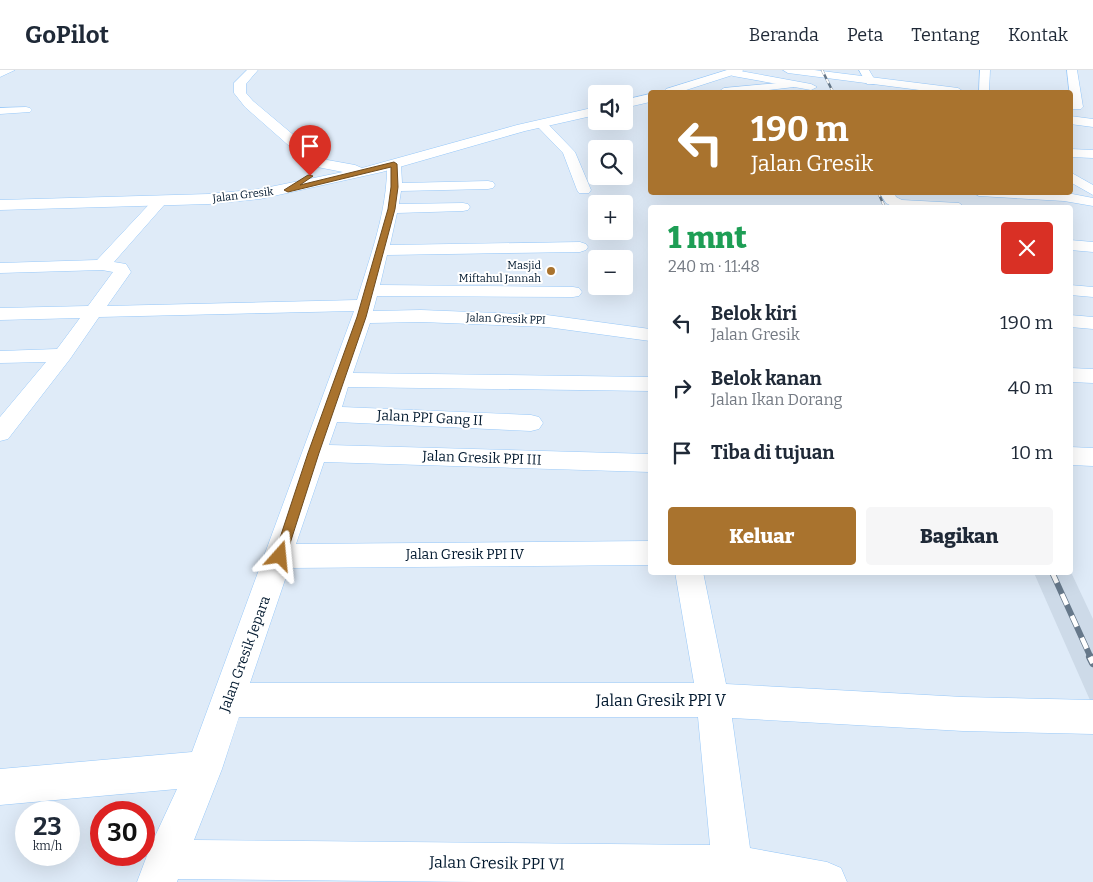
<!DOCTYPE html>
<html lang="id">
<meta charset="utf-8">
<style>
body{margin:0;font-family:Bitter,serif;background:#f6f6f7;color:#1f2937;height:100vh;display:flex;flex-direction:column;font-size:19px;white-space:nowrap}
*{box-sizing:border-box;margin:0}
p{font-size:16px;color:#747a83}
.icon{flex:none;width:28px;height:28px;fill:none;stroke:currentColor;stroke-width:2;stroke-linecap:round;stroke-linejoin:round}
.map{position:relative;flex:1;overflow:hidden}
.details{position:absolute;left:648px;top:135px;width:425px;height:370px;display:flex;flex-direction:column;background:#fff;border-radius:5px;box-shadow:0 5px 20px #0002}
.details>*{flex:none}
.guide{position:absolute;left:648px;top:20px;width:425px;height:105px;border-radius:5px;box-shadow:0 5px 20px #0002;background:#a9732e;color:#fff;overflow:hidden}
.buttons{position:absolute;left:588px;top:15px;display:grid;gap:10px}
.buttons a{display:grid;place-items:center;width:45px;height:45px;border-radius:5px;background:#fff;box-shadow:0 5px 20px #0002;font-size:25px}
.speed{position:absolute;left:15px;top:731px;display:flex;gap:10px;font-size:25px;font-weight:700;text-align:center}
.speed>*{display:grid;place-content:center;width:65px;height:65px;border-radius:50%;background:#fff;box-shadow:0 5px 20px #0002;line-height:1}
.speed small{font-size:12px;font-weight:400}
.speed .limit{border:8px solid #d22;background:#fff;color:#111}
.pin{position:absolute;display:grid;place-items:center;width:42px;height:42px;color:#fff;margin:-51px -21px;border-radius:50% 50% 50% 0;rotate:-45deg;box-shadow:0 0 5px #0007}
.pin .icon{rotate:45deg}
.me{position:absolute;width:55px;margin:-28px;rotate:18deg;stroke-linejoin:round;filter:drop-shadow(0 0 4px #0008)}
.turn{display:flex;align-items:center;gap:18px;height:105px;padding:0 20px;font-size:22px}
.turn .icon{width:65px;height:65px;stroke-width:2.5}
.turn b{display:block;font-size:35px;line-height:42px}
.round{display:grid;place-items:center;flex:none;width:52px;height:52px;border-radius:5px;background:#f6f6f7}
.overview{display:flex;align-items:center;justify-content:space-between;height:85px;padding:0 20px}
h1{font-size:30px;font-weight:800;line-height:38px;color:#1e9e55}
.button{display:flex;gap:10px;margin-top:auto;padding:10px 20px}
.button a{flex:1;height:58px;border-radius:5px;background:#a9732e;color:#fff;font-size:20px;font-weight:800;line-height:58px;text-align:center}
.button a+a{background:#f6f6f7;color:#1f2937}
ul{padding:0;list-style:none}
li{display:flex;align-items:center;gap:15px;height:65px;padding:0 20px}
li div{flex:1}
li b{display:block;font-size:19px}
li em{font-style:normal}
header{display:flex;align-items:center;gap:30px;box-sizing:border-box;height:70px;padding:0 25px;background:#fff;border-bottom:1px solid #e0e1e3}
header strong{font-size:24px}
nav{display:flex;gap:28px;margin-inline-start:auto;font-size:18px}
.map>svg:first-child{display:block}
.built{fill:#cddae8}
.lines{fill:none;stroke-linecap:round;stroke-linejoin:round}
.street-casing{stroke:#97c8f9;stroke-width:1}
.primary-casing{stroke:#97c8f9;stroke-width:1}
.highway-casing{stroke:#97c8f9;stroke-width:1}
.street{fill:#fff;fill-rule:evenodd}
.primary{fill:#fff;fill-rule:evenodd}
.highway{fill:#fff;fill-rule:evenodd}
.rail-far2-casing{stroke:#66788a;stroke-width:2.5}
.rail-far1-casing{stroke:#66788a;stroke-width:6}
.rail-casing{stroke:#66788a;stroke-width:8}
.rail-far2{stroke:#fff;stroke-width:2;stroke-dasharray:5;stroke-linecap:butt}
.rail-far1{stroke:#fff;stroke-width:4.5;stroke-dasharray:12;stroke-linecap:butt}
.rail{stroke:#fff;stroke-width:5.5;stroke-dasharray:16;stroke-linecap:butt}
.route{fill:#a9732e;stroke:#6e4b1e}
.poi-dot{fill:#a9732e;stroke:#fff;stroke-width:2}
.labels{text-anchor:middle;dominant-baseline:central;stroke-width:4;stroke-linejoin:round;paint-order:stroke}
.far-street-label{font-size:11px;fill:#01182e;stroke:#fff}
.far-poi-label{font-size:11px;fill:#01182e;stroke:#fff;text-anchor:end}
.street-label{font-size:14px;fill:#01182e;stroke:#fff}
.near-street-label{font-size:16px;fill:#01182e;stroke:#fff}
</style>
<header>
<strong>GoPilot</strong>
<nav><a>Beranda</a><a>Peta</a><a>Tentang</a><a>Kontak</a></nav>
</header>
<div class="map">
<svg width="1093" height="812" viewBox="0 0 1093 812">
<rect width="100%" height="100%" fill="#dfebf8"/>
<path class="built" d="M 1070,500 L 1093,549 L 1093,637 L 1034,503 L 1070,502 Z"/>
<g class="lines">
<defs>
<path id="street" d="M 0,0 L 15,0 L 0,7 Z
M 859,0 L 869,0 L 876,12 L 875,14 L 867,14 Z
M 980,0 L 990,0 L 989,22 L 979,22 Z
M 1067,0 L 1077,0 L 1083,37 L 1081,39 L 1073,39 L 1071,37 Z
M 26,37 L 30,38 L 32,40 L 30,42 L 0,44 L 0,38 Z
M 541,50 L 545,51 L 575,82 L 591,120 L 589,123 L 579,123 L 577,120 L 563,83 L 535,54 Z
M 1070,79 L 1093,80 L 1093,88 L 1070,87 Z
M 394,90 L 401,94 L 402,113 L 488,111 L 493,112 L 495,115 L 493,118 L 488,119 L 401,121 L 399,134 L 463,133 L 468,134 L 470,137 L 468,140 L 463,141 L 397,143 L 390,175 L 580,172 L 586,174 L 588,177 L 586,180 L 580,182 L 387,185 L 380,215 L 573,217 L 579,218 L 582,222 L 579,226 L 573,227 L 377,226 L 373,241 L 421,240 L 547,245 L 650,259 L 650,271 L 547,257 L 421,252 L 370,253 L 353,303 L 650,307 L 650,321 L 348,317 L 342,337 L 531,345 L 539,347 L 543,353 L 539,359 L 531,361 L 337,352 L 329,375 L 650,384 L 650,402 L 324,392 L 296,474 L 650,471 L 650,495 L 289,498 L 250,613 L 694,613 L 675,502 L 703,502 L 726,614 L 963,627 L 1093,630 L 1093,664 L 963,661 L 732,648 L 750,778 L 827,792 L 841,798 L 847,812 L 479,812 L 178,809 L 177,812 L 137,812 L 151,775 L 177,719 L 0,735 L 0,699 L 192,682 L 354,241 L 99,247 L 70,289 L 8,369 L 0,371 L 0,347 L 46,292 L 0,293 L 0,281 L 57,279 L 80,248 L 0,250 L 0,238 L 88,236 L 113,202 L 102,200 L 0,203 L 0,193 L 97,190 L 155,128 L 165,128 L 167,131 L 165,134 L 114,192 L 126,194 L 131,202 L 107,236 L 357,230 C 370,186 388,140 387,94 ZM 239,647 L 698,647 L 710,775 L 194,770 L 222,699 Z
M 1070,102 L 1093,115 L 1093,125 L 1070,112 Z
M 879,122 L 894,122 L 896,127 L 902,130 L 959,133 L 966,138 L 895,138 L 886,133 Z
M 972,122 L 1062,122 L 1093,128 L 1093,136 L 1064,131 L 979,126 Z
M 1070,170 L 1093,172 L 1093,182 L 1070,180 Z
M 1070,215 L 1093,217 L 1093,227 L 1070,225 Z
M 1070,245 L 1093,247 L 1093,259 L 1070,257 Z
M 1070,298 L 1093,299 L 1093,313 L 1070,312 Z
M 1070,377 L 1093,378 L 1093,396 L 1070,395 Z"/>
<path id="primary" d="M 735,0 L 811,14 L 817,17 L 811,20 L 733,6 L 727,3 L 729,1 Z
M 783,0 L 814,0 L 958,18 L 964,22 L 935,22 L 788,3 Z
M 1070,46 L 1093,49 L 1093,57 L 1070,54 Z"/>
<path id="highway" d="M 247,0 L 258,0 L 246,14 L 246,23 L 253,31 L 322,89 L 355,95 L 362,98 L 517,55 L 596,37 L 596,45 L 525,61 L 382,102 L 260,129 L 209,134 L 0,140 L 0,130 L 209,124 L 260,119 L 343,102 L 312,96 L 245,37 L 234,23 L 234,13 Z
M 727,0 L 743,0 L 742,2 L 680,22 L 664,22 L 666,19 Z
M 790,12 L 796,15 L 794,17 L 752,22 L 718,22 L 724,18 Z
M 650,24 L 650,32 L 624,38 L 624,30 Z"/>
</defs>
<use href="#street" class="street-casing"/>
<use href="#primary" class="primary-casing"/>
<use href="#highway" class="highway-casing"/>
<use href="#street" class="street"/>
<use href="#primary" class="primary"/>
<use href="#highway" class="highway"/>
<defs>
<path id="rail-far2" d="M 822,0 L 833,22
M 878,122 L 885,138"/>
<path id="rail-far1" d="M 1052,502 L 1091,588"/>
<path id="rail" d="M 1090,587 L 1093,593"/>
</defs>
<use href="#rail-far2" class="rail-far2-casing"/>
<use href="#rail-far1" class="rail-far1-casing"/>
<use href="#rail" class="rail-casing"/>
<use href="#rail-far2" class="rail-far2"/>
<use href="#rail-far1" class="rail-far1"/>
<use href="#rail" class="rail"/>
</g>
<path class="route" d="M 394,92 L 397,94 L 398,117 L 395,139 L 366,247 L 319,383 L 286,486 L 284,490 L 280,491 L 275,490 L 274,486 L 308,383 L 357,247 L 388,139 L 391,117 L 391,97 L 288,122 L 284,120 L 308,105 L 313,106 L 300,115 Z"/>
<circle class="poi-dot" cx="551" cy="201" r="5"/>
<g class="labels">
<g class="far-street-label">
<text transform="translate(243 125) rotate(-7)">Jalan Gresik</text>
<text transform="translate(506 249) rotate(2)">Jalan Gresik PPI</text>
</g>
<g class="far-poi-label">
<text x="541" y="195">Masjid<tspan x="541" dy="13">Miftahul Jannah</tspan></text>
</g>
<g class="street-label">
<text transform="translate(430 348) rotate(3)">Jalan PPI Gang II</text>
<text transform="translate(482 388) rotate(2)">Jalan Gresik PPI III</text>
<text x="465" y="484">Jalan Gresik PPI IV</text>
<text transform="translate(245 584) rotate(-70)">Jalan Gresik Jepara</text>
</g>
<g class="near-street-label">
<text x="661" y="630">Jalan Gresik PPI V</text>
<text transform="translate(497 793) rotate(1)">Jalan Gresik PPI VI</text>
</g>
</g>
</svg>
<div class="buttons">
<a><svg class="icon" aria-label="sound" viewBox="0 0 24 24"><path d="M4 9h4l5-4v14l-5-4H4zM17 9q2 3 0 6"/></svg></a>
<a><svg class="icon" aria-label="search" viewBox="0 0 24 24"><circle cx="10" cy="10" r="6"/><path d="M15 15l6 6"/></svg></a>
<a>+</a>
<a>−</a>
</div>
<div class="speed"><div>23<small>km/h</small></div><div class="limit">30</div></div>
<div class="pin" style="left:310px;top:106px;background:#d93025"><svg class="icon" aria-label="arrive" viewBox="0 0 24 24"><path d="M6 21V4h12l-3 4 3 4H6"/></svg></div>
<svg class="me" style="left:280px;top:486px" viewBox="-20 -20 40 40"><path d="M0-17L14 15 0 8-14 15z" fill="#a9732e" stroke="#fff" stroke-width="4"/></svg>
<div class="guide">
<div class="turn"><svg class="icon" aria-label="left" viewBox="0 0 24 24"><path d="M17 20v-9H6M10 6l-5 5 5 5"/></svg><div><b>190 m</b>Jalan Gresik</div></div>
</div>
<section class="details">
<div class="overview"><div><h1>1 mnt</h1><p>240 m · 11:48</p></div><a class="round" style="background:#d93025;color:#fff"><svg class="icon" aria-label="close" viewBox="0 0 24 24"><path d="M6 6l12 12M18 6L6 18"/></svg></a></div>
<ul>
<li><svg class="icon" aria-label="left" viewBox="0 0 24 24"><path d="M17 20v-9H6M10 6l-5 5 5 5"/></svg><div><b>Belok kiri</b><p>Jalan Gresik</p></div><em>190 m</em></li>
<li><svg class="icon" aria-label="right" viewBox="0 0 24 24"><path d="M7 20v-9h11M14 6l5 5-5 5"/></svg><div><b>Belok kanan</b><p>Jalan Ikan Dorang</p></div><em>40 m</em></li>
<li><svg class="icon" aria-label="arrive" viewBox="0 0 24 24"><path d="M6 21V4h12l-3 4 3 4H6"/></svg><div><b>Tiba di tujuan</b></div><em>10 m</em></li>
</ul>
<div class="button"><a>Keluar</a><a>Bagikan</a></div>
</section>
</div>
